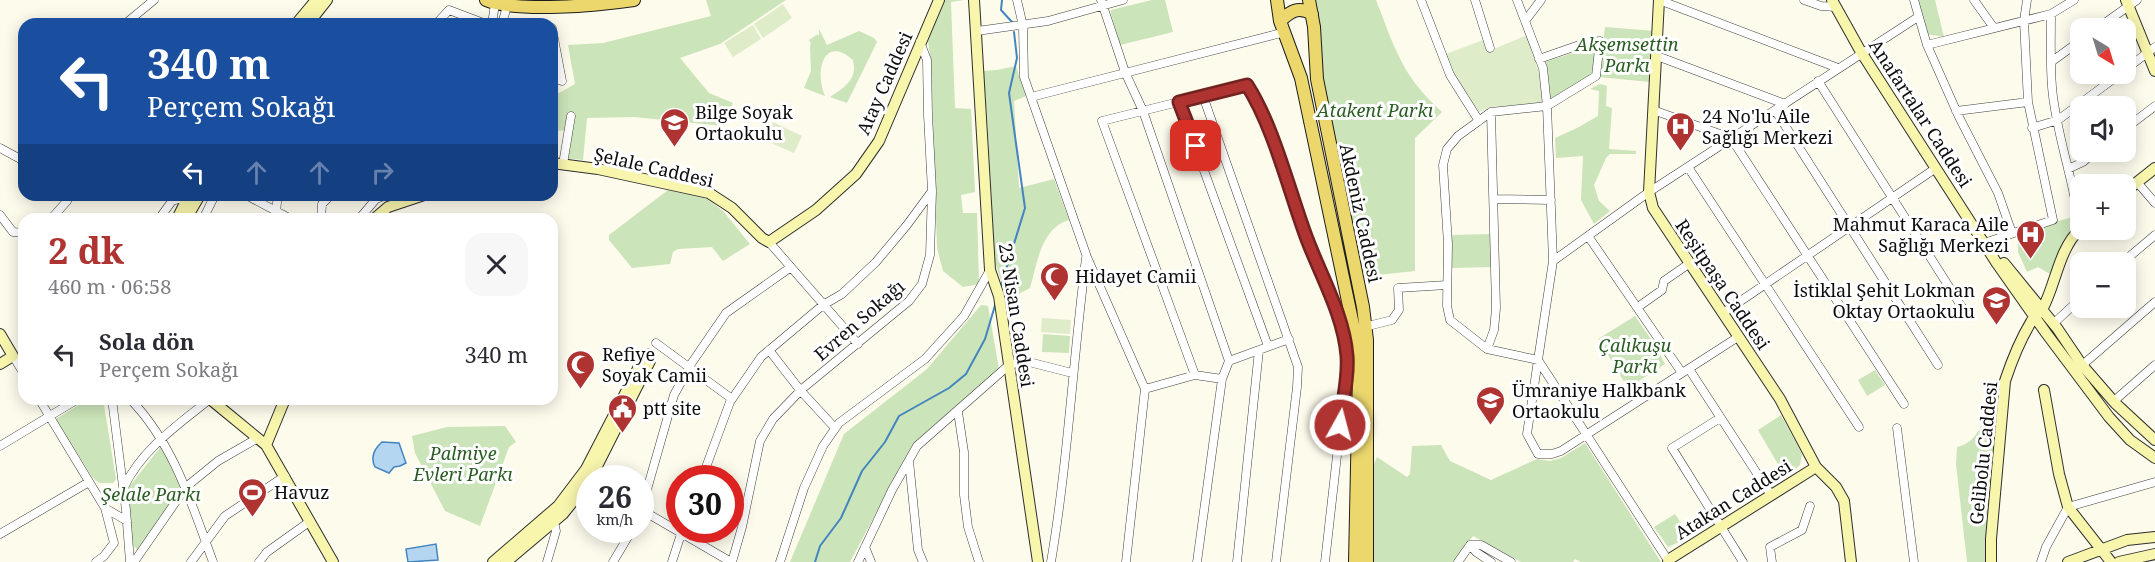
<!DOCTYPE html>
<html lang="tr">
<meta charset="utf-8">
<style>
body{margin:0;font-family:"Noto Serif",serif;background:#f7f7f7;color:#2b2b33;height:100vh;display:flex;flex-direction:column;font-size:22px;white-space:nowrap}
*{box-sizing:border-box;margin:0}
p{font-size:20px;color:#7c7c81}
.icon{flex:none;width:33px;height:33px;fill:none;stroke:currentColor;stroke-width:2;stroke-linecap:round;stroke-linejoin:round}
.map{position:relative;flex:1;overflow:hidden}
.side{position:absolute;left:18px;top:213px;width:540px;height:192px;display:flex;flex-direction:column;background:#fff;border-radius:18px;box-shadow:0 3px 15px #0003}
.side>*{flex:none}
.hud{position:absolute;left:18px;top:18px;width:540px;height:183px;border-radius:18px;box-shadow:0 3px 15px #0003;background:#1a4fa0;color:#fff;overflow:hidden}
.needle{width:39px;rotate:142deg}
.controls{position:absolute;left:2070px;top:18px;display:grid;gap:12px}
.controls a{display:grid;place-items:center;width:66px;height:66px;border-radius:12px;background:#fff;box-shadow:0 3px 15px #0003;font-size:30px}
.speed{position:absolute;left:576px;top:465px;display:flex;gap:12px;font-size:30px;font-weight:700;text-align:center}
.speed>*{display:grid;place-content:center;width:78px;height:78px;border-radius:50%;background:#fff;box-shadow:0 3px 15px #0003;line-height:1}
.speed small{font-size:15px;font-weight:400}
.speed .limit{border:9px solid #d22;background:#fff;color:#111}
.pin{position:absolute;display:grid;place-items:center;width:51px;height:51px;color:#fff;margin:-26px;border-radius:12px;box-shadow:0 3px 9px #0006}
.me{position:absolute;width:66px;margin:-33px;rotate:7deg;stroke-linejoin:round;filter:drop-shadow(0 0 4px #0008)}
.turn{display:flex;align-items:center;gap:21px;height:126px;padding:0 30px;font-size:27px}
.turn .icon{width:78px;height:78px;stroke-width:2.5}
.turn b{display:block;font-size:42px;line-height:51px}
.lanes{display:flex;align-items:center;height:57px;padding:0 30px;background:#0003;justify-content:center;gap:30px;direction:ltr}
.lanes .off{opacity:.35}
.round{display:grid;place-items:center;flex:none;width:63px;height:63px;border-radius:18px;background:#f7f7f7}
.overview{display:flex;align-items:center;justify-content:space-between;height:102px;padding:0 30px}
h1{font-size:36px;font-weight:700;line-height:45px;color:#af3431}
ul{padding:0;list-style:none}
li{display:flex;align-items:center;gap:18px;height:78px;padding:0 30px}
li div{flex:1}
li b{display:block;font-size:22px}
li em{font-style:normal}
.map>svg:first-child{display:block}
.green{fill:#cce4b9}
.pitch{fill:#deecca}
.water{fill:#b5d6f0;stroke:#4385c1;stroke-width:1.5}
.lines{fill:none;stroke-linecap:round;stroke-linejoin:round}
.stream{stroke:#4385c1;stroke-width:2}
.street-casing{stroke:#3f3f3f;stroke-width:9}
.secondary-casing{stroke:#2e2e2e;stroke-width:12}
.primary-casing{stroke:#1d1d1d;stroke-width:14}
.street{stroke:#fff;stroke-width:8}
.secondary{stroke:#f8f5ad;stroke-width:10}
.primary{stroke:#ecd76d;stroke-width:12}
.route-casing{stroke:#722220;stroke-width:15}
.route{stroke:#af3431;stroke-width:10}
.labels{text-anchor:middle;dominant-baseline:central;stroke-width:6;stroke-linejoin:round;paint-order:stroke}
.park-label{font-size:18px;font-style:italic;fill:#2a5d22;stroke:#fff}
.street-label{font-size:18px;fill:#0c0c0c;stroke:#fff}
.poi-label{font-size:18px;fill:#0c0c0c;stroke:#fff;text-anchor:start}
</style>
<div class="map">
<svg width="2155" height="562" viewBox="0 0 2155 562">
<rect width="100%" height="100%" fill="#fdfbec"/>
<path class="green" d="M 706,0 L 786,0 L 720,44 L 680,58 L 709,93 L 733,103 L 724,126 L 634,117 L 587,118 L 583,160 L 564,158 L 574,125 L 566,131 L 552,130 L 552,97 L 575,84 L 568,45 L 603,43 L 711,16 Z
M 945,0 L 964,0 L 951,2 L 955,108 L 971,109 L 975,192 L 961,195 L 963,213 L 977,213 L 979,284 L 963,287 L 943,271 L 937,248 L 931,63 L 928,41 Z
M 1152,0 L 1165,0 L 1173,32 L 1120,45 L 1111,14 L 1111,10 Z
M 1313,0 L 1376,0 C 1388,30 1398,63 1419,88 C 1426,97 1434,104 1442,112 L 1415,138 L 1415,271 L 1359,277 L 1320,78 L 1321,30 Z
M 1918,0 L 1935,0 L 1944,37 L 1926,34 Z
M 1605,27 L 1655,31 L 1650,82 L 1599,77 Z
M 819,29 L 827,45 L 859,31 L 874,38 L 877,42 L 847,103 L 830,97 C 844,88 858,79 853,60 C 824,34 814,71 825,96 L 804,88 L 811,71 L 810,46 L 811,44 L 809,40 L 818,34 L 819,37 Z
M 1597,45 L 1594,76 L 1550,101 L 1545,62 Z
M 1016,66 L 1026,96 L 1014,101 L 1019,188 L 1054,179 L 1069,220 C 1041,228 1037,264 1030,288 L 1007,300 L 995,262 L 987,114 L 983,71 L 997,70 Z
M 1600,84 L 1607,86 L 1606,106 L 1612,108 L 1609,149 L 1636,151 L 1636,154 L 1610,154 L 1606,158 L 1594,185 L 1599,201 L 1610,211 L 1594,224 L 1581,200 L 1583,156 L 1556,158 L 1555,138 L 1577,128 L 1598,116 L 1599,91 L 1590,89 Z
M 668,190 L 706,198 L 723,211 L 750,244 L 723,261 L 712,247 L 678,249 L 673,252 L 670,264 L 632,268 L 609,240 L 609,235 Z
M 2073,217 L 2076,226 L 2069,232 L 2050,274 L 2038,267 L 2027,272 L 2018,252 L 2018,232 Z
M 1492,234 L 1493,267 L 1451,268 L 1451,235 Z
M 981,305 L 988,306 L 999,369 L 908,453 L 850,562 L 790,562 L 844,434 L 927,369 Z
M 1635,316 L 1655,345 L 1665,364 L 1628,388 L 1598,339 Z
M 1043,334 L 1070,336 L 1069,353 L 1042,352 Z
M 1875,370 L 1885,385 L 1867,396 L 1858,380 Z
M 88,399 L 103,399 L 116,479 L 113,483 L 99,483 L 92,477 L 56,419 Z
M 1993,402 L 2001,403 L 1988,512 L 1987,562 L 1967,562 L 1956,464 L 1957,447 C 1978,443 1984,419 1993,402 Z
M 1781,415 L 1802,454 L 1800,465 L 1786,478 L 1758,430 Z
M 505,426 L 516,442 L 509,447 L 480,526 L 445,511 L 415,453 L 412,436 L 447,427 Z
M 1585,443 L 1661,562 L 1581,562 L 1575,559 L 1573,562 L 1521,562 L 1473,536 L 1454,562 L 1374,562 L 1374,464 L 1377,457 L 1407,477 L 1410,474 L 1412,446 L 1441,445 L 1450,461 L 1491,480 L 1537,459 L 1550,461 L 1561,458 Z
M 162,445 L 185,486 L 139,552 L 132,544 L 126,491 Z
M 1675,514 L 1690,537 L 1668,547 L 1654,527 Z"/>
<path class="pitch" d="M 783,4 L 792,18 L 763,38 L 754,24 Z
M 753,25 L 761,39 L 733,57 L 724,43 Z
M 1527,35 L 1539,73 L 1543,104 L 1491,107 L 1479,112 L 1452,71 L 1446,54 L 1483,40 L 1489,51 Z
M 773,122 L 802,136 L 794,153 L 764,140 Z
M 1042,318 L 1071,320 L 1070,334 L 1041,332 Z"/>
<path class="water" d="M 382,442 L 399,443 L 406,463 L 400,466 L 394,467 L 389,473 L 375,467 C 370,457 374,449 382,442 Z
M 436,544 L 438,560 L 408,562 L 406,549 Z"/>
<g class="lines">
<path class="stream" d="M 1002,0 L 1001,10 L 1012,22
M 1001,286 L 1025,208 L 1009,93 L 1017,58 L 1014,32
M 815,562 L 820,546 L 841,518 L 862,471 L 885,442 L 899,416 L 949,388 L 966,374 L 985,339 L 996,302"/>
<defs>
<path id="street" d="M 1017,0 L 1023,26 L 1024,77 L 1087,257 L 1145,389 L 1126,562
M 1101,0 L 1125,72 L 1143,111 L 1229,361
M 1421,0 L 1450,75 L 1479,121
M 1475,0 L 1490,48
M 1517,0 L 1543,68 L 1547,106 L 1553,261 L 1538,360 L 1669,562
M 1659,0 L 1838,68
M 1804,0 L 1821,6 L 1836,7
M 1914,0 L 1927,45 L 1959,117 L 1998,193 L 2012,233
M 1974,0 L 1994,28
M 2051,14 C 2051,38 2050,63 2052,87 C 2055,125 2068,163 2075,200 C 2077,211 2074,220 2079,231
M 1525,21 L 1541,0
M 125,24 L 154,0
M 436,24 L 449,10 L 486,24
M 492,24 L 495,4
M 502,24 L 507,6
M 552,28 L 562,81 L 552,78
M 2098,28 L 2137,0
M 977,31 L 1048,21 L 1123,0
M 1927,45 L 2051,14 L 2074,0
M 1657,56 L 1785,104
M 1539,59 L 1588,42 L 1600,41 L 1596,76 L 1547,106 L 1491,112 L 1458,136 L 1447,149 L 1443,165 L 1448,244 L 1447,306 L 1450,320 L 1487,349 L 1538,360 L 1527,434 L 1538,454 L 1552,454 L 1561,451 L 1738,337
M 2051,62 L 2080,41
M 2126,69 L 2155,47
M 1818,81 L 1967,315
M 1203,96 L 1298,367 L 1297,387 L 1276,562
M 1031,97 L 1285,32
M 1179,102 L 1268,346
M 1653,110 L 1731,138 L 1904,404
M 1775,110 L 1938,365
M 1956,111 L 2028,102
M 2032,128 L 2058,120 L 2120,74
M 2126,128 L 2155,106
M 0,148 L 24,161
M 563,164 L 571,116
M 1688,167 L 1859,427
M 2068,169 L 2083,162 L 2095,152
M 2137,182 L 2155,203
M 246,195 L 291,219
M 1494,199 L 1551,200
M 276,211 L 278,195
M 0,215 L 13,232 L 24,233
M 51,219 L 67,201 L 69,195
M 159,219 L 172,201 L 189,196
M 203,219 L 215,195
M 321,219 L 322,204 L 331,195
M 359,219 L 376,199 L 386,195
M 1588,236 L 1682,373
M 769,242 L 858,344
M 1984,243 L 2053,220 L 2028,102 L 2024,21 L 2027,0
M 1553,261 L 1649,192 L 1918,17
M 2123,262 L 2155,235
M 1638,307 L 1662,290 L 1664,281 L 1690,263
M 1723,313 L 1936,168
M 2053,324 L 2080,299
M 1364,327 L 1392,320 L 1399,310 L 1398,288 L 1447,285
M 656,343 L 732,399
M 1487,349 L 1494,330 L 1496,308 L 1491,112
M 769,350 L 800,390 L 835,428
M 13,356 L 24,374
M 2079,368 L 2155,302
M 1689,369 L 1771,495
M 1195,375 L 1102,121 L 1247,85 C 1261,106 1268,129 1277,153 C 1287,180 1296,208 1306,236 C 1321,276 1341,315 1348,358 L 1325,562
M 1145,389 L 1195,375 L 1222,379
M 39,399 L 105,508 L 127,521
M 112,399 L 126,510 L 130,562
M 130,399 C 174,444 192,505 213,562
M 2114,401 L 2155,365
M 958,412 L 964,452 L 964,495 L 968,527 L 979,562
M 1720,418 L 1672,448 L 1743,562
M 1897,428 L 1914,562
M 0,446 L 78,399
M 909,461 L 918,550 L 923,562
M 702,478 L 730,402 L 761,357 L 823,305 L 842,294 L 876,262 L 907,225 L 932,191
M 124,487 C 142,449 178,425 210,399
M 640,509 L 731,562
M 640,514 L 674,395 L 691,364 L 726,313 L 791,267
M 0,534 L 89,482
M 865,547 L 871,562
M 96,562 L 104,556 L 114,543 L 105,508
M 134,562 L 186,487 L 218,461 L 258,438
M 191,562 L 225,516 L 285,476
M 259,562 L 267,552 L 309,522
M 547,562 L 556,531 L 554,522
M 613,562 L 632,530
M 672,562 L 682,531
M 732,562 L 742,527 L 760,441 L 773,419 L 802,389 L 909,301 L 922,284 L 930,255 L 932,191 L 928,115 L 927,60 L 920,42
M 780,562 L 804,488 L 823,446 L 839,423 L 925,359 L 964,316 L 990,270
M 858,562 L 892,490 L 917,446 L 1009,365 L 1025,361 L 1072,373
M 1051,562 C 1068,461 1073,359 1086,258
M 1197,562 L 1222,379 L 1229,361 L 1289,339
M 1237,562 L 1259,350
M 1458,562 L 1470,545
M 1491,562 L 1476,552 L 1470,545 L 1481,545 L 1511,562
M 1772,562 L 1770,547 L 1802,530 L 1810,506
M 2041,562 L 2046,547 L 2068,507 L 2155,482"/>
<path id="secondary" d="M 974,0 L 990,270 L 999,296 L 1038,562
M 1659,0 L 1649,192 L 1653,208 L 1780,399 L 1816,467 L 1836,487 L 1844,501 L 1851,562
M 1832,0 L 1861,52 L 1996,262 L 2046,333 L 2109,417 L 2130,440 L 2155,458
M 2126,0 L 2155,71
M 296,24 L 316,0
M 308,24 L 327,0
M 552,163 L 598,169 L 709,193 L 732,208 L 762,238 L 769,242 L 816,210 L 856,174 L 879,141 L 939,0
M 2126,191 L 2155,168
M 177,219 L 189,195
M 186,219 L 200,195
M 374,219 L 388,207 L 424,195
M 2004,263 L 2057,328 L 2082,365 L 2115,403 L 2155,440
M 0,334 L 13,356 L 0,364
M 2044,390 L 2059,474 L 2068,507 L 2111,562
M 210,399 L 266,445 L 333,562
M 266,445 L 285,399
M 591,478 L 650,361 L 649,354
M 1668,560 L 1816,467
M 493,562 L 558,506 L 586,469 L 644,357 L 649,354
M 506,562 L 563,514 L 590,480
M 1991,562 L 1991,539 L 2005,381 C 2012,360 2020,340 2031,322 C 2034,316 2040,313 2043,308 C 2056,283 2059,249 2080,229
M 2068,562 L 2127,540 L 2155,537
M 2119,562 L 2155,554"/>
<path id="primary" d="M 486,0 C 518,13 599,5 634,0
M 1277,0 L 1280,21 L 1301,78 L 1357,344 L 1359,372 L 1355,562
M 1309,0 L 1314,27 L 1317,79 L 1363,307 L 1367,340 L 1367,562
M 1280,21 C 1291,11 1298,6 1312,14"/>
</defs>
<use href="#street" class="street-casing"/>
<use href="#secondary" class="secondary-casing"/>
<use href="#primary" class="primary-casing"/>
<use href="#street" class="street"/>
<use href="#secondary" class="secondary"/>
<use href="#primary" class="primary"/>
</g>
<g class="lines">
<defs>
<path id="route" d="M 1196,146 L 1179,102 L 1247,85 C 1274,127 1289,191 1307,239 C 1321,276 1344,316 1347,356 C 1349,378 1342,403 1340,425"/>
</defs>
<use href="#route" class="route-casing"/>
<use href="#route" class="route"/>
</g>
<defs>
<symbol id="school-pin" viewBox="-11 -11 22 30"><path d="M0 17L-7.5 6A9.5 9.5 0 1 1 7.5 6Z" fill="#af3431" stroke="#fff"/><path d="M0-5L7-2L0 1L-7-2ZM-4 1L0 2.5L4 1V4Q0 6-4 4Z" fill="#fff"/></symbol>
<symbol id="hospital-pin" viewBox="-11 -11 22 30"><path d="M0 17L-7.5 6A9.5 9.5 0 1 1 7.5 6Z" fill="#af3431" stroke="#fff"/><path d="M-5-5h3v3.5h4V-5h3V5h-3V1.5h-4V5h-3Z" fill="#fff"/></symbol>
<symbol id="mosque-pin" viewBox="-11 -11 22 30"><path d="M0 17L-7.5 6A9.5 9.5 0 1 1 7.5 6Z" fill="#af3431" stroke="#fff"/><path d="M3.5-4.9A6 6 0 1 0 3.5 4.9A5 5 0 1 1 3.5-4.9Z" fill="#fff"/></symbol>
<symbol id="civic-pin" viewBox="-11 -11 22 30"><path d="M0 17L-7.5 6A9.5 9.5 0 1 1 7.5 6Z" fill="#af3431" stroke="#fff"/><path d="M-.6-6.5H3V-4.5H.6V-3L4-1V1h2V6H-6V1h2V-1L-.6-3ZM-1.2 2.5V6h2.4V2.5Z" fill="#fff"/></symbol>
<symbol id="stadium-pin" viewBox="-11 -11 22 30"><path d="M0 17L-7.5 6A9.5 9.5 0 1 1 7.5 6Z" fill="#af3431" stroke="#fff"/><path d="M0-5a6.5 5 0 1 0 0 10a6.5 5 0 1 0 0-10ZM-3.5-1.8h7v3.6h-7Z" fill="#fff"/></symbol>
</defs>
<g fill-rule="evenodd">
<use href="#school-pin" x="658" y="106" width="33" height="45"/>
<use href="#hospital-pin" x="1664" y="110" width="33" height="45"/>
<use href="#hospital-pin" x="2014" y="218" width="33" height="45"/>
<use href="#mosque-pin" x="1038" y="260" width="33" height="45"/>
<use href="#school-pin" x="1980" y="284" width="33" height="45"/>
<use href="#mosque-pin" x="564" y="348" width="33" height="45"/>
<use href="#school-pin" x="1474" y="384" width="33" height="45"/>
<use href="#civic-pin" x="606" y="392" width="33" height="45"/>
<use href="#stadium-pin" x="236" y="476" width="33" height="45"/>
</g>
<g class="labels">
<g class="park-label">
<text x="1627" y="44">Akşemsettin<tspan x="1627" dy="21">Parkı</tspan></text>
<text x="1375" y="110">Atakent Parkı</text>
<text x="1635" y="345">Çalıkuşu<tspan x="1635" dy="21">Parkı</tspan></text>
<text x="463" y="453">Palmiye<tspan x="463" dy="21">Evleri Parkı</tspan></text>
<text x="151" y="494">Şelale Parkı</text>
</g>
<g class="street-label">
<text transform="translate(884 83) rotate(-66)">Atay Caddesi</text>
<text transform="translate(1921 113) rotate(57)">Anafartalar Caddesi</text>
<text transform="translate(654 167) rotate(13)">Şelale Caddesi</text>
<text transform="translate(1361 213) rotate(78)">Akdeniz Caddesi</text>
<text transform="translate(1723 284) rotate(56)">Reşitpaşa Caddesi</text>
<text transform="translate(1017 315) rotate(81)">23 Nisan Caddesi</text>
<text transform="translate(859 320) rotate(-41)">Evren Sokağı</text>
<text transform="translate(1983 453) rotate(-84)">Gelibolu Caddesi</text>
<text transform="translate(1733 499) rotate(-32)">Atakan Caddesi</text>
</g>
<g class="poi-label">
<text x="695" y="112">Bilge Soyak<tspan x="695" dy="21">Ortaokulu</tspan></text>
<text x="1702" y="116">24 No'lu Aile<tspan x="1702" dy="21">Sağlığı Merkezi</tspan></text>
<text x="2009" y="224" text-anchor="end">Mahmut Karaca Aile<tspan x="2009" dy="21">Sağlığı Merkezi</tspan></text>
<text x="1075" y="276">Hidayet Camii</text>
<text x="1975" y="290" text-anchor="end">İstiklal Şehit Lokman<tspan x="1975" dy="21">Oktay Ortaokulu</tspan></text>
<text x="602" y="354">Refiye<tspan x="602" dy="21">Soyak Camii</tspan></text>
<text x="1512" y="390">Ümraniye Halkbank<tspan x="1512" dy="21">Ortaokulu</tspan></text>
<text x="643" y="408">ptt site</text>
<text x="274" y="492">Havuz</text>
</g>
</g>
</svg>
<div class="controls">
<a><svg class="needle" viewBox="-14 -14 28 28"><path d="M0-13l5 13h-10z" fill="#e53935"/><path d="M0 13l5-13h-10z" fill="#7c7c81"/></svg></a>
<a><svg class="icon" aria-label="sound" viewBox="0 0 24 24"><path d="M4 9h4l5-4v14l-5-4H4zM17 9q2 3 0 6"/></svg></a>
<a>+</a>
<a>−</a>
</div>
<div class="speed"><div>26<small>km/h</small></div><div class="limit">30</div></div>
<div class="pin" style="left:1196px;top:146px;background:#d93025"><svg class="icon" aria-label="arrive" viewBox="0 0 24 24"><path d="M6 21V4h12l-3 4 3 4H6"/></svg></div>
<svg class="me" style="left:1340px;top:425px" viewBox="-20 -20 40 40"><circle r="17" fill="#af3431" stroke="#fff" stroke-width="3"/><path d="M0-11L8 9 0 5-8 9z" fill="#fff"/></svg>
<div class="hud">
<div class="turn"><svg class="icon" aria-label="left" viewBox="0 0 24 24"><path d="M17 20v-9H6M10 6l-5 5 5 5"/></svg><div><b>340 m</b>Perçem Sokağı</div></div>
<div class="lanes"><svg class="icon" aria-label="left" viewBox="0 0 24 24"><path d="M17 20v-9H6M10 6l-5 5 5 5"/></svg><svg class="icon off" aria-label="ahead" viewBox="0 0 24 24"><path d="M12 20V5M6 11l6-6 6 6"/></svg><svg class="icon off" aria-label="ahead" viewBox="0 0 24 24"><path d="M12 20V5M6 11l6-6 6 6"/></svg><svg class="icon off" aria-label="right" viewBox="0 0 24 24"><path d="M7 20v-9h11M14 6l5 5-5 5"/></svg></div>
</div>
<section class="side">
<div class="overview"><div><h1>2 dk</h1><p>460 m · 06:58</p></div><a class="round"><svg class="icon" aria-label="close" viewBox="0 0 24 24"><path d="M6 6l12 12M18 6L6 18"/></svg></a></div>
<ul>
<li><svg class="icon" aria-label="left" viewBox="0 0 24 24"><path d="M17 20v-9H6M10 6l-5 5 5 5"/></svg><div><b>Sola dön</b><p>Perçem Sokağı</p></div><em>340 m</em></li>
</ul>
</section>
</div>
